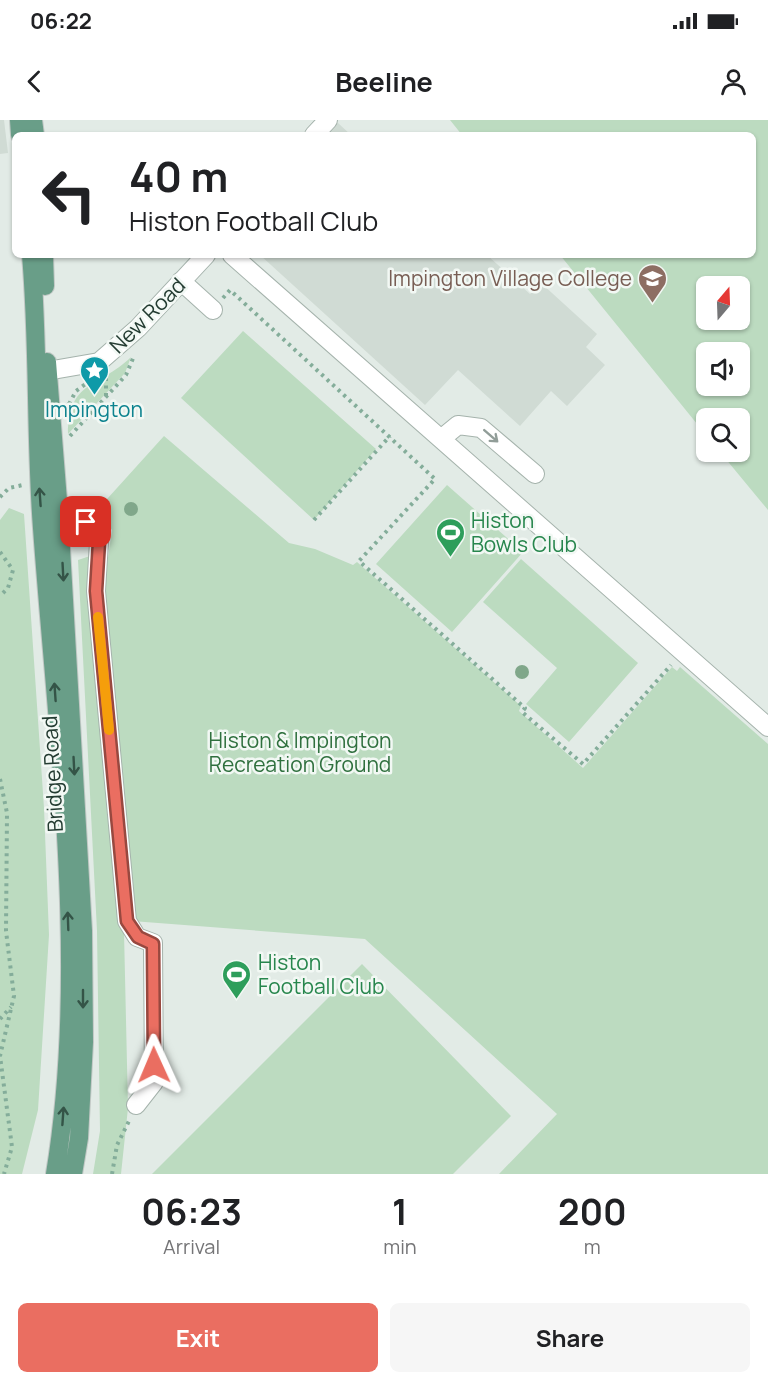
<!DOCTYPE html>
<style>
body{margin:0;font-family:Manrope,sans-serif;background:#f6f6f6;color:#202124;height:100vh;display:flex;flex-direction:column;font-size:22px;white-space:nowrap}
*{box-sizing:border-box;margin:0}
p{font-size:20px;color:#757577}
.icon{flex:none;width:33px;height:33px;fill:none;stroke:currentColor;stroke-width:2;stroke-linecap:round;stroke-linejoin:round}
.map{position:relative;height:1054px;overflow:hidden}
.side{display:flex;flex-direction:column;background:#fff;flex:1}
.side>*{flex:none}
.banner{position:absolute;left:12px;top:12px;width:744px;height:126px;border-radius:9px;box-shadow:0 2px 4px #0004;background:#fff;color:#202124;overflow:hidden}
.needle{width:39px;rotate:19deg}
.tools{position:absolute;left:696px;top:156px;display:grid;gap:12px}
.tools a{display:grid;place-items:center;width:54px;height:54px;border-radius:9px;background:#fff;box-shadow:0 2px 4px #0004;font-size:30px}
.pin{position:absolute;display:grid;place-items:center;width:51px;height:51px;color:#fff;margin:-26px;border-radius:12px;box-shadow:0 3px 9px #0006}
.me{position:absolute;width:66px;margin:-33px;rotate:359deg;stroke-linejoin:round;filter:drop-shadow(0 0 4px #0008)}
.turn{display:flex;align-items:center;gap:21px;height:126px;padding:0 18px;font-size:27px}
.turn .icon{width:78px;height:78px;stroke-width:2.5}
.turn b{display:block;font-size:42px;line-height:51px}
.eta{display:flex;justify-content:space-evenly;align-items:center;height:102px;text-align:center}
.eta b{font-size:36px;font-weight:700;line-height:42px}
.button{display:flex;gap:12px;margin-top:auto;padding:12px 18px}
.button a{flex:1;height:69px;border-radius:9px;background:#ea6e61;color:#fff;font-size:24px;font-weight:700;line-height:69px;text-align:center}
.button a+a{background:#f6f6f6;color:#202124}
.status{display:flex;justify-content:space-between;align-items:center;height:42px;padding:0 30px;background:#fff;direction:ltr}
.status svg{height:16px;fill:currentColor}
header{display:flex;justify-content:space-between;align-items:center;height:78px;padding:0 18px;background:#fff;font-size:27px;font-weight:700}
.map>svg:first-child{display:block}
.built{fill:#d0dbd4}
.green{fill:#bcdbc0;fill-rule:evenodd}
.lines{fill:none;stroke-linecap:round;stroke-linejoin:round}
.minor-casing{stroke:#a5b3ac;stroke-width:20}
.major-casing{stroke:#c1c8c5;stroke-width:20}
.path{stroke:#84ad9a;stroke-width:4;stroke-dasharray:3 4.5;stroke-linecap:butt}
.minor{stroke:#fff;stroke-width:18}
.major{stroke:#699e88;stroke-width:18}
.tree{fill:#80a78a}
.oneway{stroke:#919d98}
.oneway2{stroke:#345447}
.route-casing{stroke:#98483f;stroke-width:15}
.route{stroke:#ea6e61;stroke-width:10}
.slow{stroke:#f59e0b;stroke-width:10}
.labels{text-anchor:middle;dominant-baseline:central;stroke-width:5;stroke-linejoin:round;paint-order:stroke}
.education-label{font-size:21px;fill:#785e54;stroke:#f2f8f4;text-anchor:end}
.street-label{font-size:21px;fill:#233b31;stroke:#f2f8f4}
.culture-label{font-size:21px;fill:#0d838f;stroke:#f2f8f4}
.leisure-label{font-size:21px;fill:#27864d;stroke:#f2f8f4;text-anchor:start}
.park-label{font-size:21px;fill:#2f703e;stroke:#f2f8f4}
</style>
<div class="status"><b>06:22</b><svg viewBox="0 0 49 12"><path d="M0 12V9h3v3zM5 12V6h3v6zM10 12V3h3v9zM15 12V0h3v12zM26 1h20v11H26zM47 4h2v5h-2z"/></svg></div>
<header><svg class="icon" aria-label="back" viewBox="0 0 24 24"><path d="M15 5l-7 7 7 7"/></svg>Beeline<svg class="icon" aria-label="person" viewBox="0 0 24 24"><circle cx="12" cy="8" r="4"/><path d="M4 21q1-7 8-7t8 7"/></svg></header>
<div class="map">
<svg width="768" height="1054" viewBox="0 0 768 1054">
<rect width="100%" height="100%" fill="#e2ebe6"/>
<path class="built" d="M 0,0 L 4,0 L 8,33 L 0,34 Z
M 338,3 L 351,15 L 327,15 Z
M 260,135 L 487,135 L 530,174 L 541,163 L 597,214 L 586,227 L 605,245 L 567,286 L 551,271 L 520,306 L 458,250 L 425,285 Z"/>
<path class="green" d="M 450,0 L 768,0 L 768,390 L 720,332 L 740,332 L 740,298 L 706,298 L 706,315 L 560,135 L 753,135 L 753,15 L 462,15 ZM 706,166 L 740,166 L 740,200 L 706,200 ZM 706,232 L 740,232 L 740,266 L 706,266 Z
M 243,211 L 376,329 L 314,400 L 181,278 Z
M 131,237 L 125,253 L 68,314 C 69,259 98,269 131,237 Z
M 164,316 L 289,423 L 315,429 L 353,445 L 357,442 L 521,586 L 519,591 L 583,648 L 672,547 L 677,551 L 680,547 L 768,624 L 768,1054 L 499,1054 L 557,994 L 365,819 L 132,801 L 102,479 L 112,410 L 98,389 Z
M 447,365 L 523,432 L 452,512 L 376,444 Z
M 9,388 L 24,394 L 44,688 L 49,815 L 38,990 L 22,1054 L 0,1054 L 0,400 Z
M 90,436 L 124,812 L 128,988 L 121,1054 L 93,1054 L 100,1011 L 97,811 L 78,440 Z
M 521,439 L 638,543 L 569,622 L 526,584 L 557,548 L 483,482 Z
M 362,844 L 511,996 L 453,1054 L 152,1054 Z"/>
<g class="lines">
<defs>
<path id="minor" d="M 314,15 L 328,0
M 232,135 L 768,607
M 181,161 L 213,190
M 47,251 L 99,242 L 138,208 L 206,135
M 441,319 L 458,305 L 481,308 L 535,354
M 59,393 L 86,402 L 96,409 L 99,422 L 96,471 L 127,801 L 137,817 L 153,823 L 154,962 L 136,985"/>
<path id="major" d="M 19,0 L 20,15
M 33,0 L 35,15
M 31,135 C 39,226 35,317 42,408 C 57,616 89,848 55,1054
M 44,135 L 45,166
M 47,242 L 59,393 L 83,811 L 84,922 L 79,1018 L 73,1054"/>
</defs>
<use href="#minor" class="minor-casing"/>
<use href="#major" class="major-casing"/>
<path class="path" d="M 223,178 L 230,170 L 435,359 L 359,441 L 525,588 L 522,592 L 583,644 L 671,545
M 106,276 L 106,257
M 69,284 L 76,271 L 87,263
M 70,316 L 126,255 L 134,236
M 0,377 L 9,368 L 23,365
M 314,400 L 390,316
M 0,432 L 13,450 L 8,468 L 0,476
M 0,659 L 7,693 L 6,811 L 14,876 L 0,936 L 12,1027 L 4,1054
M 0,899 L 11,887
M 112,1054 L 117,1025 L 129,1001"/>
<use href="#minor" class="minor"/>
<use href="#major" class="major"/>
</g>
<g class="tree">
<circle cx="131" cy="389" r="7"/>
<circle cx="522" cy="552" r="7"/>
</g>
<defs><path id="oneway-shaft" d="M-6 0H5M1.5-3L5.5 0L1.5 3" fill="none" stroke-width="1.6" stroke-linecap="round" stroke-linejoin="round" transform="scale(1.5)"/></defs>
<use class="oneway" href="#oneway-shaft" transform="translate(491 316) rotate(41)"/>
<g class="oneway2">
<use href="#oneway-shaft" transform="translate(40 377) rotate(-94)"/>
<use href="#oneway-shaft" transform="translate(63 452) rotate(87)"/>
<use href="#oneway-shaft" transform="translate(55 572) rotate(-94)"/>
<use href="#oneway-shaft" transform="translate(74 646) rotate(87)"/>
<use href="#oneway-shaft" transform="translate(68 801) rotate(-92)"/>
<use href="#oneway-shaft" transform="translate(83 879) rotate(90)"/>
<use href="#oneway-shaft" transform="translate(63 996) rotate(-86)"/>
</g>
<g class="lines">
<defs>
<path id="route" d="M 86,402 L 96,409 L 99,422 L 96,471 L 127,801 L 138,817 L 153,824 L 154,945"/>
</defs>
<use href="#route" class="route-casing"/>
<use href="#route" class="route"/>
<path class="slow" d="M 98,497 L 109,610"/>
</g>
<defs>
<symbol id="school-pin" viewBox="-11 -11 22 30"><path d="M0 17L-7.5 6A9.5 9.5 0 1 1 7.5 6Z" fill="#8d6e63" stroke="#f2f8f4"/><path d="M0-5L7-2L0 1L-7-2ZM-4 1L0 2.5L4 1V4Q0 6-4 4Z" fill="#fff"/></symbol>
<symbol id="sight-pin" viewBox="-11 -11 22 30"><path d="M0 17L-7.5 6A9.5 9.5 0 1 1 7.5 6Z" fill="#0f9aa8" stroke="#f2f8f4"/><path d="M0-6L1.8-2.2L6-1.7L2.9 1.2L3.7 5.4L0 3.3L-3.7 5.4L-2.9 1.2L-6-1.7L-1.8-2.2Z" fill="#fff"/></symbol>
<symbol id="stadium-pin" viewBox="-11 -11 22 30"><path d="M0 17L-7.5 6A9.5 9.5 0 1 1 7.5 6Z" fill="#2e9e5b" stroke="#f2f8f4"/><path d="M0-5a6.5 5 0 1 0 0 10a6.5 5 0 1 0 0-10ZM-3.5-1.8h7v3.6h-7Z" fill="#fff"/></symbol>
</defs>
<g fill-rule="evenodd">
<use href="#school-pin" x="636" y="142" width="33" height="45"/>
<use href="#sight-pin" x="78" y="234" width="33" height="45"/>
<use href="#stadium-pin" x="434" y="396" width="33" height="45"/>
<use href="#stadium-pin" x="220" y="838" width="33" height="45"/>
</g>
<g class="labels">
<g class="education-label">
<text x="632" y="158">Impington Village College</text>
</g>
<g class="street-label">
<text transform="translate(147 195) rotate(-45)">New Road</text>
<text transform="translate(52 654) rotate(-93)">Bridge Road</text>
</g>
<g class="culture-label">
<text x="94" y="289">Impington</text>
</g>
<g class="leisure-label">
<text x="471" y="400">Histon<tspan x="471" dy="24">Bowls Club</tspan></text>
<text x="258" y="842">Histon<tspan x="258" dy="24">Football Club</tspan></text>
</g>
<g class="park-label">
<text x="300" y="620">Histon &amp; Impington<tspan x="300" dy="24">Recreation Ground</tspan></text>
</g>
</g>
</svg>
<div class="tools">
<a><svg class="needle" viewBox="-14 -14 28 28"><path d="M0-13l5 13h-10z" fill="#e53935"/><path d="M0 13l5-13h-10z" fill="#757577"/></svg></a>
<a><svg class="icon" aria-label="sound" viewBox="0 0 24 24"><path d="M4 9h4l5-4v14l-5-4H4zM17 9q2 3 0 6"/></svg></a>
<a><svg class="icon" aria-label="search" viewBox="0 0 24 24"><circle cx="10" cy="10" r="6"/><path d="M15 15l6 6"/></svg></a>
</div>
<div class="pin" style="left:86px;top:402px;background:#d93025"><svg class="icon" aria-label="arrive" viewBox="0 0 24 24"><path d="M6 21V4h12l-3 4 3 4H6"/></svg></div>
<svg class="me" style="left:154px;top:945px" viewBox="-20 -20 40 40"><path d="M0-17L14 15 0 8-14 15z" fill="#ea6e61" stroke="#fff" stroke-width="4"/></svg>
<div class="banner">
<div class="turn"><svg class="icon" aria-label="left" viewBox="0 0 24 24"><path d="M17 20v-9H6M10 6l-5 5 5 5"/></svg><div><b>40 m</b>Histon Football Club</div></div>
</div>
</div>
<section class="side">
<div class="eta">
<div><b>06:23</b><p>Arrival</p></div>
<div><b>1</b><p>min</p></div>
<div><b>200</b><p>m</p></div>
</div>
<div class="button"><a>Exit</a><a>Share</a></div>
</section>
